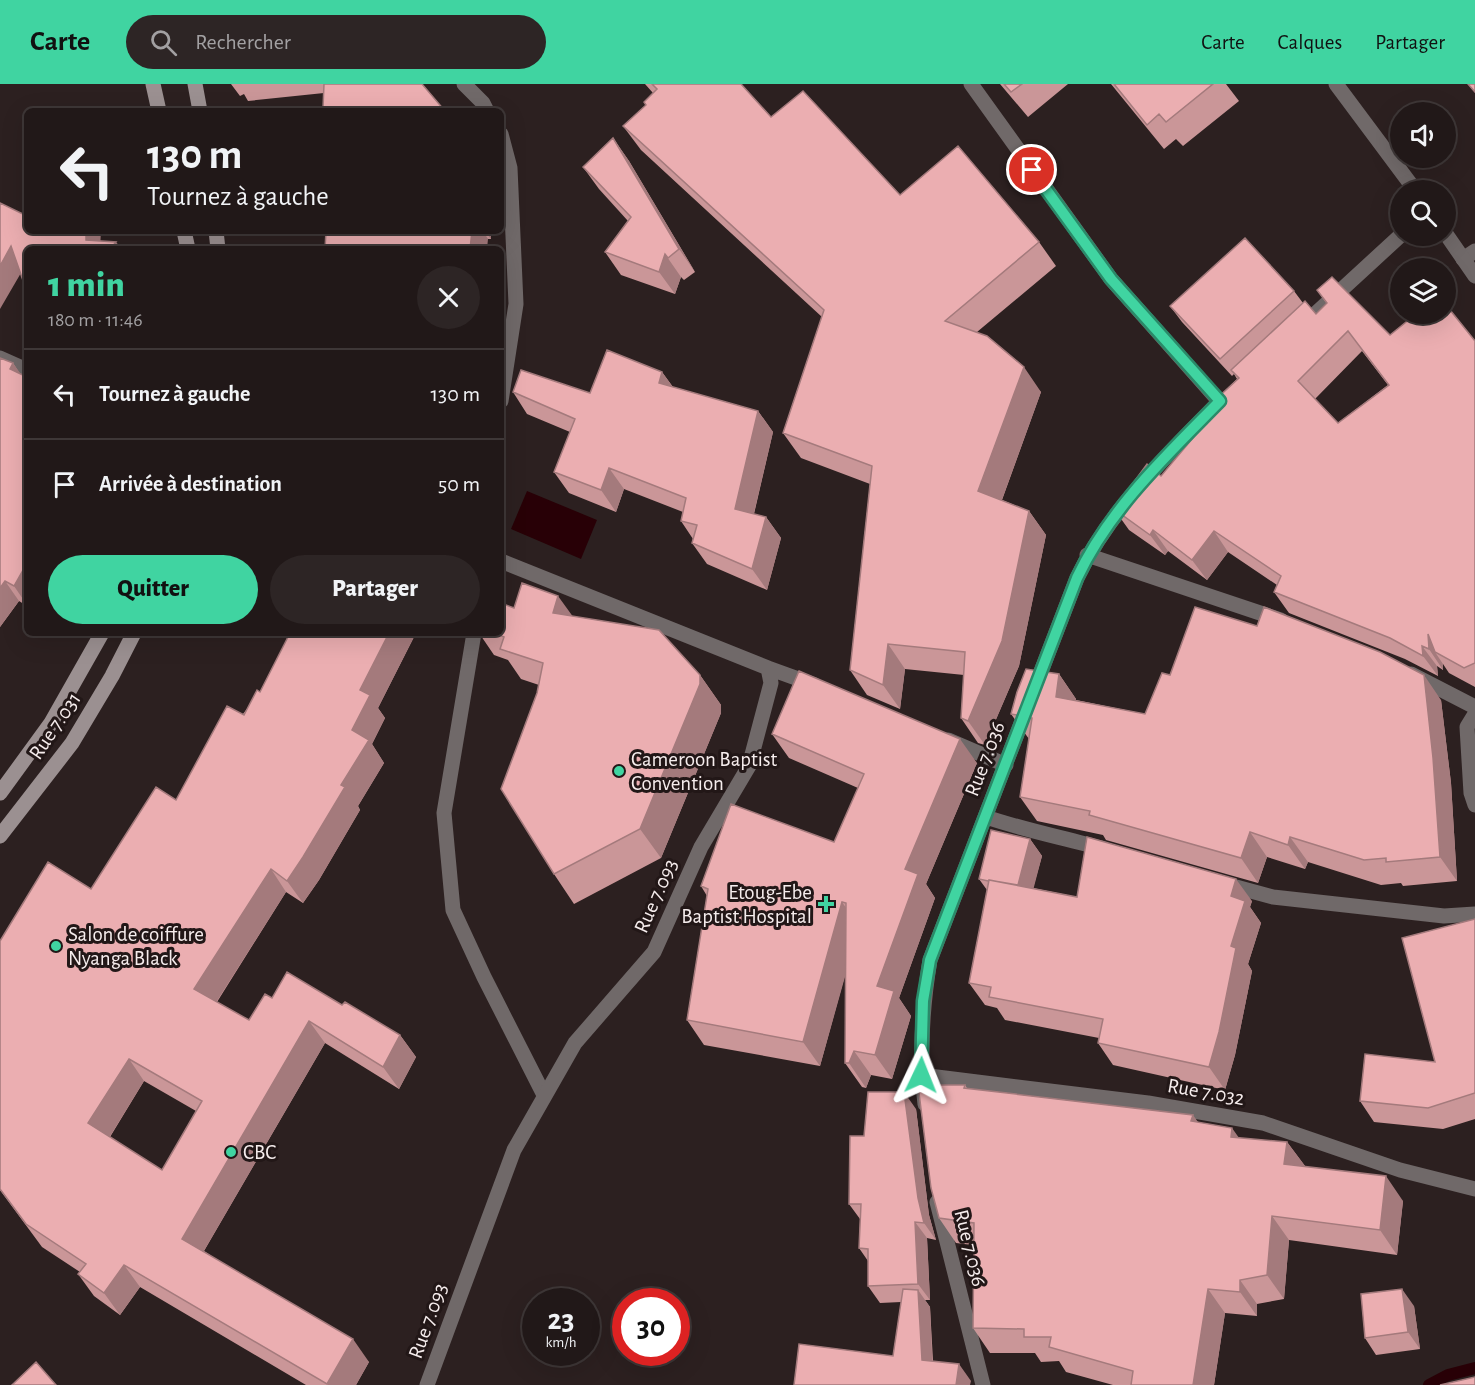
<!DOCTYPE html>
<html lang="fr">
<meta charset="utf-8">
<style>
body{margin:0;font-family:"Alegreya Sans",sans-serif;background:#2d2525;color:#f1f3f6;height:100vh;display:flex;flex-direction:column;font-size:22px;white-space:nowrap}
*{box-sizing:border-box;margin:0}
p{font-size:20px;color:#a2a0a2}
.icon{flex:none;width:33px;height:33px;fill:none;stroke:currentColor;stroke-width:2;stroke-linecap:round;stroke-linejoin:round}
.map{position:relative;flex:1;overflow:hidden}
.details{position:absolute;left:24px;top:162px;width:480px;height:390px;display:flex;flex-direction:column;background:#211818;border-radius:9px;box-shadow:0 6px 24px #0002,0 0 0 2px #3e3737}
.details>*{flex:none}
.banner{position:absolute;left:24px;top:24px;width:480px;height:126px;border-radius:9px;box-shadow:0 6px 24px #0002,0 0 0 2px #3e3737;background:#211818;color:#f1f3f6;overflow:hidden}
.controls{position:absolute;left:1390px;top:18px;display:grid;gap:12px}
.controls a{display:grid;place-items:center;width:66px;height:66px;border-radius:50%;background:#211818;box-shadow:0 6px 24px #0002,0 0 0 2px #3e3737;font-size:30px}
.speed{position:absolute;left:522px;top:1204px;display:flex;gap:12px;font-size:30px;font-weight:700;text-align:center}
.speed>*{display:grid;place-content:center;width:78px;height:78px;border-radius:50%;background:#211818;box-shadow:0 6px 24px #0002,0 0 0 2px #3e3737;line-height:1}
.speed small{font-size:15px;font-weight:400}
.speed .limit{border:9px solid #d22;background:#fff;color:#111}
.pin{position:absolute;display:grid;place-items:center;width:51px;height:51px;color:#fff;margin:-26px;border:3px solid #fff;border-radius:50%;box-shadow:0 2px 6px #0007}
.me{position:absolute;width:66px;margin:-33px;rotate:2deg;stroke-linejoin:round;filter:drop-shadow(0 0 4px #0008)}
.turn{display:flex;align-items:center;gap:21px;height:126px;padding:0 24px;font-size:27px}
.turn .icon{width:78px;height:78px;stroke-width:2.5}
.turn b{display:block;font-size:42px;line-height:51px}
.round{display:grid;place-items:center;flex:none;width:63px;height:63px;border-radius:32px;background:#2d2525}
.summary{display:flex;align-items:center;justify-content:space-between;height:102px;padding:0 24px}
h1{font-size:36px;font-weight:800;line-height:45px;color:#40d4a1}
.primary-button{display:flex;gap:12px;margin-top:auto;padding:12px 24px}
.primary-button a{flex:1;height:69px;border-radius:36px;background:#40d4a1;color:#111;font-size:24px;font-weight:800;line-height:69px;text-align:center}
.primary-button a+a{background:#2d2525;color:#f1f3f6}
ul{padding:0;list-style:none}
li{display:flex;align-items:center;gap:18px;height:90px;padding:0 24px;border-top:2px solid #3e3737}
li div{flex:1}
li b{display:block;font-size:22px}
li em{font-style:normal}
header{display:flex;align-items:center;gap:36px;box-sizing:border-box;height:84px;padding:0 30px;background:#40d4a1;color:#111}
header strong{font-size:28px}
nav{display:flex;gap:33px;margin-inline-start:auto;font-size:21px}
.search{width:420px;height:54px;background:#2d2525;display:flex;align-items:center;gap:15px;box-sizing:border-box;padding:0 21px;border-radius:33px;color:#a2a0a2;font-size:22px}
.map>svg:first-child{display:block}
.water{fill:#280006}
.lines{fill:none;stroke-linecap:round;stroke-linejoin:round}
.stream{stroke:#280006;stroke-width:12}
.service{stroke:#706969;stroke-width:15}
.minor{stroke:#706969;stroke-width:15}
.secondary{stroke:#9b9091;stroke-width:15}
.wall{fill:#ca9698;fill-rule:evenodd}
.shaded-wall{fill:#a47a7c}
.building{fill:#ebaeb1;stroke:#a47a7c;stroke-width:1.5;fill-rule:evenodd}
.route-casing{stroke:#2a8a69;stroke-width:15}
.route{stroke:#40d4a1;stroke-width:10}
.poi-dot{fill:#40d4a1;stroke:#221717;stroke-width:2}
.labels{text-anchor:middle;dominant-baseline:central;stroke-width:6;stroke-linejoin:round;paint-order:stroke}
.street-label{font-size:21px;fill:#f6eded;stroke:#221717}
.poi-label{font-size:21px;fill:#f6eded;stroke:#221717;text-anchor:start}
</style>
<header>
<strong>Carte</strong>
<div class="search"><svg class="icon" aria-label="search" viewBox="0 0 24 24"><circle cx="10" cy="10" r="6"/><path d="M15 15l6 6"/></svg>Rechercher</div>
<nav><a>Carte</a><a>Calques</a><a>Partager</a></nav>
</header>
<div class="map">
<svg width="1475" height="1301" viewBox="0 0 1475 1301">
<rect width="100%" height="100%" fill="#2c2020"/>
<path class="water" d="M 527,407 L 597,436 L 581,475 L 511,445 Z"/>
<g class="lines">
<path class="stream" d="M 1429,1301 L 1448,1291 L 1475,1284"/>
<path class="service" d="M 1463,175 L 1475,167
M 474,549 L 444,729 L 453,826 L 484,893 L 544,1011"/>
<path class="minor" d="M 464,0 L 483,19 L 487,27
M 971,0 L 1111,195 L 1219,317
M 1336,0 L 1415,106
M 501,50 L 510,84 L 516,220 L 501,317
M 1446,150 L 1475,192
M 1302,242 L 1401,151
M 0,274 L 27,286
M 1087,471 L 1281,536
M 768,584 L 815,601
M 1411,590 L 1475,623
M 1475,630 L 1467,643 L 1471,709 L 1475,721
M 948,656 L 1006,681
M 986,733 C 1024,746 1065,754 1104,765
M 1225,800 L 1273,813 L 1444,832 L 1475,830
M 921,991 L 1148,1019 L 1263,1039 L 1400,1086 L 1475,1105
M 925,1020 C 919,972 922,924 930,876 L 1077,494 C 1110,425 1166,373 1218,319
M 937,1118 L 983,1301
M 427,1301 L 514,1066 L 575,959 L 654,868 L 701,763 L 749,682 L 771,599 L 768,584 L 501,477"/>
<path class="secondary" d="M 153,0 L 159,27
M 195,0 L 200,27
M 184,147 L 188,165
M 216,147 L 218,165
M 0,709 L 51,639 L 102,549
M 0,752 L 72,659 L 112,592 L 134,549"/>
</g>
<path class="wall" d="M 231,0 L 422,0 L 445,27 L 325,27 L 323,24 L 324,9 L 248,17 L 244,10 L 240,12 Z
M 645,0 L 741,0 L 771,33 L 900,111 L 1039,158 L 1056,182 L 977,248 L 1041,308 L 1002,416 L 1029,427 L 1046,451 L 1019,582 L 985,661 L 978,659 L 961,634 L 964,591 L 905,585 L 900,625 L 867,611 L 850,586 L 870,400 L 801,374 L 783,349 L 822,233 L 641,66 L 623,42 L 646,21 L 653,9 Z
M 1000,0 L 1068,0 L 1028,33 Z
M 1111,0 L 1226,0 L 1239,17 L 1183,62 L 1176,55 L 1164,65 Z
M 613,54 L 629,77 L 695,188 L 684,196 L 681,193 L 675,210 L 621,191 L 605,168 L 628,137 L 599,105 L 583,83 Z
M 326,147 L 491,147 L 491,155 L 488,155 Z
M 1317,206 L 1390,251 L 1475,257 L 1475,603 L 1449,589 L 1443,580 L 1443,586 L 1437,582 L 1438,592 L 1405,575 L 1289,529 L 1274,508 L 1277,501 L 1228,468 L 1207,496 L 1168,467 L 1165,471 L 1129,446 L 1114,425 L 1161,392 L 1207,338 L 1201,329 L 1237,295 L 1234,290 L 1232,292 L 1182,238 L 1170,222 L 1294,207 L 1303,219 L 1316,230 L 1327,220 ZM 1362,267 L 1388,301 L 1338,339 L 1315,315 Z
M 13,279 L 20,290 L 27,293 L 27,522 L 19,517 L 0,543 Z
M 662,288 L 673,303 L 758,327 L 773,348 L 754,430 L 766,433 L 781,454 L 767,506 L 707,480 L 692,459 L 693,455 L 681,437 L 683,428 L 624,405 L 616,428 L 569,409 L 554,388 L 570,348 L 527,330 L 513,308 L 590,309 Z
M 514,524 L 572,532 L 700,591 L 721,621 L 721,629 L 661,774 L 574,820 L 554,790 L 537,609 L 539,601 L 521,595 L 508,576 L 494,571 L 479,549 L 501,549 Z
M 290,549 L 416,549 L 378,624 L 385,634 L 372,660 L 384,679 L 358,722 L 360,726 L 319,796 L 303,819 L 286,808 L 217,918 L 249,936 L 272,914 L 342,921 L 400,951 L 416,973 L 399,1005 L 325,959 L 204,1167 L 369,1278 L 356,1301 L 306,1301 L 140,1203 L 120,1231 L 94,1212 L 78,1190 L 80,1188 L 42,1163 L 0,1106 L 0,857 L 91,805 L 176,716 L 260,608 ZM 144,997 L 196,1027 L 162,1086 L 110,1053 Z
M 1059,590 L 1076,615 L 1076,616 L 1145,630 L 1170,591 L 1441,616 L 1451,699 L 1457,797 L 1403,802 L 1401,799 L 1381,801 L 1308,778 L 1305,785 L 1267,773 L 1258,799 L 1106,756 L 1103,751 L 1037,737 L 1020,713 L 1029,655 L 1011,630 Z
M 772,650 L 977,679 L 926,800 L 935,814 L 899,914 L 911,932 L 892,995 L 871,991 L 866,1004 L 862,1003 L 845,979 L 845,891 L 820,982 L 704,961 L 687,936 L 707,812 L 701,802 L 834,758 L 858,704 L 789,674 Z
M 1030,755 L 1042,772 L 1033,804 L 1077,813 L 1252,817 L 1250,823 L 1261,839 L 1248,880 L 1252,887 L 1235,971 L 1225,1006 L 1113,981 L 1098,959 L 1099,954 L 1005,936 L 997,924 L 985,921 L 969,899 L 987,806 L 979,795 Z
M 1475,835 L 1475,1035 L 1443,1045 L 1374,1038 L 1360,1017 L 1435,978 Z
M 965,1001 L 967,1004 L 1199,1038 L 1239,1054 L 1287,1058 L 1305,1082 L 1403,1117 L 1397,1171 L 1289,1156 L 1284,1215 L 1257,1220 L 1257,1232 L 1225,1229 L 1214,1301 L 1113,1301 L 1066,1288 L 1059,1277 L 1041,1278 L 1035,1269 L 990,1269 L 973,1244 L 973,1161 L 956,1159 L 939,1134 Z
M 916,1025 L 929,1131 L 936,1156 L 927,1154 L 930,1216 L 925,1216 L 930,1223 L 933,1277 L 971,1297 L 893,1272 L 901,1218 L 880,1219 L 868,1202 L 868,1177 L 859,1164 L 860,1135 L 849,1120 L 864,1052 Z
M 1414,1222 L 1420,1265 L 1376,1271 L 1365,1254 Z"/>
<path class="shaded-wall" d="M 613,54 L 629,77 L 695,188 L 679,165 Z
M 86,147 L 101,147 L 100,165 L 86,156 Z
M 472,147 L 483,147 L 488,155 L 487,165 L 470,165 Z
M 485,147 L 491,147 L 491,155 Z
M 116,158 L 122,165 L 110,165 Z
M 11,162 L 25,182 L 0,225 L 0,182 Z
M 665,170 L 681,193 L 675,210 L 659,188 Z
M 13,279 L 27,299 L 10,285 Z
M 1024,283 L 1041,308 L 996,432 L 978,407 Z
M 662,288 L 677,309 L 659,299 Z
M 758,327 L 773,348 L 750,446 L 735,425 Z
M 609,384 L 624,405 L 616,428 L 601,406 Z
M 1029,427 L 1046,451 L 1019,582 L 985,661 L 968,637 Z
M 766,433 L 781,454 L 767,506 L 752,485 Z
M 1153,446 L 1168,467 L 1165,471 L 1150,451 Z
M 1214,447 L 1228,468 L 1207,496 L 1192,476 Z
M 27,479 L 27,521 L 14,502 Z
M 5,497 L 19,517 L 0,543 L 0,504 Z
M 558,512 L 579,541 L 553,529 Z
M 389,549 L 416,549 L 378,624 L 385,634 L 372,660 L 384,679 L 358,722 L 360,726 L 319,796 L 303,819 L 287,797 L 341,701 L 360,606 Z
M 1428,550 L 1435,568 L 1443,580 L 1443,586 L 1429,565 Z
M 888,560 L 905,585 L 900,625 L 883,601 Z
M 1422,562 L 1437,582 L 1438,592 L 1423,572 Z
M 1059,590 L 1076,615 L 1073,637 L 1056,613 Z
M 700,591 L 721,621 L 721,629 L 661,774 L 640,745 Z
M 1424,591 L 1441,616 L 1451,699 L 1457,797 L 1440,773 Z
M 960,655 L 977,679 L 926,800 L 935,814 L 899,914 L 911,932 L 892,995 L 875,971 L 877,902 L 905,785 Z
M 1250,748 L 1267,773 L 1258,799 L 1241,774 Z
M 1290,753 L 1308,778 L 1305,785 L 1288,761 Z
M 1030,755 L 1042,772 L 1029,822 L 1017,805 Z
M 271,785 L 286,808 L 210,928 L 194,905 Z
M 1236,795 L 1252,817 L 1250,823 L 1261,839 L 1248,880 L 1252,887 L 1235,971 L 1225,1006 L 1209,983 L 1231,862 L 1231,812 Z
M 842,818 L 859,843 L 820,982 L 803,958 Z
M 309,937 L 325,959 L 198,1177 L 182,1155 Z
M 400,951 L 416,973 L 399,1005 L 383,983 Z
M 854,967 L 871,991 L 866,1004 L 849,979 Z
M 129,975 L 144,997 L 104,1062 L 88,1039 Z
M 904,1008 L 916,1025 L 929,1131 L 936,1156 L 924,1139 L 918,1114 Z
M 1193,1031 L 1210,1055 L 1191,1037 Z
M 1232,1044 L 1249,1068 L 1231,1053 Z
M 1287,1058 L 1305,1082 L 1284,1080 Z
M 1386,1092 L 1403,1117 L 1397,1171 L 1380,1146 Z
M 1272,1132 L 1289,1156 L 1284,1215 L 1267,1191 Z
M 915,1138 L 927,1154 L 930,1216 L 918,1200 Z
M 124,1181 L 140,1203 L 120,1231 L 104,1209 Z
M 1240,1196 L 1257,1220 L 1257,1232 L 1240,1208 Z
M 1208,1205 L 1225,1229 L 1214,1301 L 1193,1301 Z
M 1402,1205 L 1414,1222 L 1420,1265 L 1408,1248 Z
M 918,1206 L 930,1223 L 933,1292 L 922,1276 Z
M 353,1255 L 369,1278 L 356,1301 L 328,1301 L 327,1300 Z
M 959,1280 L 971,1297 L 970,1301 L 956,1301 Z"/>
<path class="building" d="M 324,0 L 422,0 L 445,27 L 334,27 L 334,25 L 323,24 Z
M 652,0 L 741,0 L 771,33 L 803,7 L 900,111 L 958,62 L 1039,158 L 945,237 L 987,252 L 1024,283 L 978,407 L 1029,427 L 1002,557 L 968,637 L 961,634 L 965,568 L 888,560 L 883,601 L 850,586 L 872,382 L 783,349 L 824,226 L 623,42 L 646,21 L 644,18 L 657,5 Z
M 1004,0 L 1022,0 L 1011,8 Z
M 1114,0 L 1213,0 L 1166,38 L 1159,30 L 1147,41 Z
M 1468,0 L 1475,0 L 1475,8 Z
M 613,54 L 679,165 L 668,174 L 665,170 L 659,188 L 605,168 L 631,133 L 583,83 Z
M 0,119 L 27,132 L 27,147 L 86,147 L 86,156 L 116,158 L 110,165 L 27,165 L 27,208 L 11,162 L 0,182 Z
M 326,147 L 472,147 L 470,165 L 325,165 Z
M 1245,154 L 1294,207 L 1220,275 L 1170,222 Z
M 1332,193 L 1390,251 L 1416,230 L 1446,230 L 1446,221 L 1475,257 L 1475,579 L 1464,584 L 1435,568 L 1428,550 L 1429,565 L 1422,562 L 1423,572 L 1390,554 L 1274,508 L 1281,492 L 1214,447 L 1192,476 L 1153,446 L 1150,451 L 1114,425 L 1147,380 L 1161,392 L 1208,336 L 1201,329 L 1239,294 L 1231,286 L 1305,217 L 1316,230 L 1327,219 L 1317,206 ZM 1348,247 L 1389,301 L 1338,339 L 1298,297 Z
M 607,266 L 662,288 L 659,299 L 758,327 L 735,425 L 766,433 L 752,485 L 692,459 L 697,441 L 681,437 L 686,414 L 609,384 L 601,406 L 554,388 L 575,335 L 513,308 L 521,286 L 590,309 Z
M 0,274 L 13,279 L 10,285 L 27,293 L 27,479 L 14,502 L 5,497 L 0,504 Z
M 522,499 L 558,512 L 553,529 L 659,546 L 700,591 L 700,600 L 640,745 L 554,790 L 501,705 L 537,609 L 543,579 L 500,565 L 504,553 L 494,549 L 501,549 L 501,519 L 514,524 Z
M 1195,523 L 1257,542 L 1264,523 L 1380,568 L 1424,591 L 1433,674 L 1440,773 L 1386,778 L 1386,774 L 1364,776 L 1290,753 L 1288,761 L 1250,748 L 1241,774 L 1089,731 L 1090,727 L 1020,713 L 1032,634 L 1011,630 L 1017,608 L 1026,585 L 1059,590 L 1056,613 L 1145,630 L 1162,589 L 1170,591 Z
M 290,549 L 389,549 L 360,606 L 370,611 L 352,646 L 369,656 L 341,701 L 345,703 L 303,773 L 287,797 L 271,785 L 194,905 L 249,936 L 265,910 L 272,914 L 287,888 L 342,921 L 345,918 L 400,951 L 383,983 L 309,937 L 182,1155 L 353,1255 L 327,1300 L 124,1181 L 104,1209 L 78,1190 L 86,1180 L 26,1140 L 0,1105 L 0,857 L 48,778 L 91,805 L 156,703 L 176,716 L 227,622 L 244,631 L 257,606 L 260,608 ZM 129,975 L 202,1017 L 162,1086 L 88,1039 Z
M 799,587 L 960,655 L 905,785 L 918,790 L 877,902 L 894,907 L 875,971 L 854,967 L 849,979 L 845,979 L 846,819 L 842,818 L 803,958 L 687,936 L 708,805 L 701,802 L 731,720 L 834,758 L 864,690 L 772,650 Z
M 991,746 L 1030,755 L 1018,801 L 989,796 L 988,797 L 979,795 Z
M 1087,753 L 1236,795 L 1231,812 L 1245,817 L 1231,862 L 1236,864 L 1219,948 L 1209,983 L 1098,959 L 1103,935 L 989,913 L 991,903 L 969,899 L 989,796 L 1077,813 Z
M 1475,835 L 1475,1009 L 1428,1024 L 1360,1017 L 1365,970 L 1435,978 L 1402,854 Z
M 918,1001 L 965,1001 L 964,1004 L 1193,1031 L 1191,1037 L 1232,1044 L 1231,1053 L 1287,1058 L 1284,1080 L 1386,1092 L 1380,1146 L 1272,1132 L 1267,1191 L 1240,1196 L 1240,1208 L 1208,1205 L 1193,1301 L 1131,1301 L 1133,1287 L 1049,1263 L 1051,1253 L 1024,1253 L 1024,1245 L 973,1244 L 974,1139 L 939,1134 L 931,1104 Z
M 868,1008 L 904,1008 L 918,1114 L 924,1139 L 915,1138 L 918,1200 L 868,1202 L 868,1165 L 859,1164 L 861,1120 L 849,1120 L 850,1052 L 864,1052 Z
M 903,1205 L 918,1206 L 922,1276 L 959,1280 L 956,1301 L 794,1301 L 799,1260 L 893,1272 Z
M 1402,1205 L 1408,1248 L 1365,1254 L 1361,1210 Z
M 36,1278 L 56,1301 L 12,1301 Z
M 1475,1293 L 1475,1301 L 1440,1301 Z"/>
<g class="lines">
<defs>
<path id="route" d="M 921,991 L 923,917 L 930,876 L 1077,494 C 1110,424 1167,371 1220,317 L 1111,195 L 1032,86"/>
</defs>
<use href="#route" class="route-casing"/>
<use href="#route" class="route"/>
</g>
<g class="poi-dot">
<circle cx="619" cy="687" r="6"/>
<path d="M823 811h6v6h6v6h-6v6h-6v-6h-6v-6h6z"/>
<circle cx="56" cy="862" r="6"/>
<circle cx="231" cy="1068" r="6"/>
</g>
<g class="labels">
<g class="street-label">
<text transform="translate(55 642) rotate(-56)">Rue 7.031</text>
<text transform="translate(985 675) rotate(-69)">Rue 7.036</text>
<text transform="translate(656 812) rotate(-66)">Rue 7.093</text>
<text transform="translate(1206 1008) rotate(10)">Rue 7.032</text>
<text transform="translate(970 1164) rotate(76)">Rue 7.036</text>
<text transform="translate(428 1237) rotate(-70)">Rue 7.093</text>
</g>
<g class="poi-label">
<text x="631" y="675">Cameroon Baptist<tspan x="631" dy="24">Convention</tspan></text>
<text x="812" y="808" text-anchor="end">Etoug-Ebe<tspan x="812" dy="24">Baptist Hospital</tspan></text>
<text x="68" y="850">Salon de coiffure<tspan x="68" dy="24">Nyanga Black</tspan></text>
<text x="243" y="1068">CBC</text>
</g>
</g>
</svg>
<div class="controls">
<a><svg class="icon" aria-label="sound" viewBox="0 0 24 24"><path d="M4 9h4l5-4v14l-5-4H4zM17 9q2 3 0 6"/></svg></a>
<a><svg class="icon" aria-label="search" viewBox="0 0 24 24"><circle cx="10" cy="10" r="6"/><path d="M15 15l6 6"/></svg></a>
<a><svg class="icon" aria-label="layers" viewBox="0 0 24 24"><path d="M12 4l9 5-9 5-9-5zM3 14l9 5 9-5"/></svg></a>
</div>
<div class="speed"><div>23<small>km/h</small></div><div class="limit">30</div></div>
<div class="pin" style="left:1032px;top:86px;background:#d93025"><svg class="icon" aria-label="arrive" viewBox="0 0 24 24"><path d="M6 21V4h12l-3 4 3 4H6"/></svg></div>
<svg class="me" style="left:921px;top:991px" viewBox="-20 -20 40 40"><path d="M0-17L14 15 0 8-14 15z" fill="#40d4a1" stroke="#fff" stroke-width="4"/></svg>
<div class="banner">
<div class="turn"><svg class="icon" aria-label="left" viewBox="0 0 24 24"><path d="M17 20v-9H6M10 6l-5 5 5 5"/></svg><div><b>130 m</b>Tournez à gauche</div></div>
</div>
<section class="details">
<div class="summary"><div><h1>1 min</h1><p>180 m · 11:46</p></div><a class="round"><svg class="icon" aria-label="close" viewBox="0 0 24 24"><path d="M6 6l12 12M18 6L6 18"/></svg></a></div>
<ul>
<li><svg class="icon" aria-label="left" viewBox="0 0 24 24"><path d="M17 20v-9H6M10 6l-5 5 5 5"/></svg><div><b>Tournez à gauche</b></div><em>130 m</em></li>
<li><svg class="icon" aria-label="arrive" viewBox="0 0 24 24"><path d="M6 21V4h12l-3 4 3 4H6"/></svg><div><b>Arrivée à destination</b></div><em>50 m</em></li>
</ul>
<div class="primary-button"><a>Quitter</a><a>Partager</a></div>
</section>
</div>
